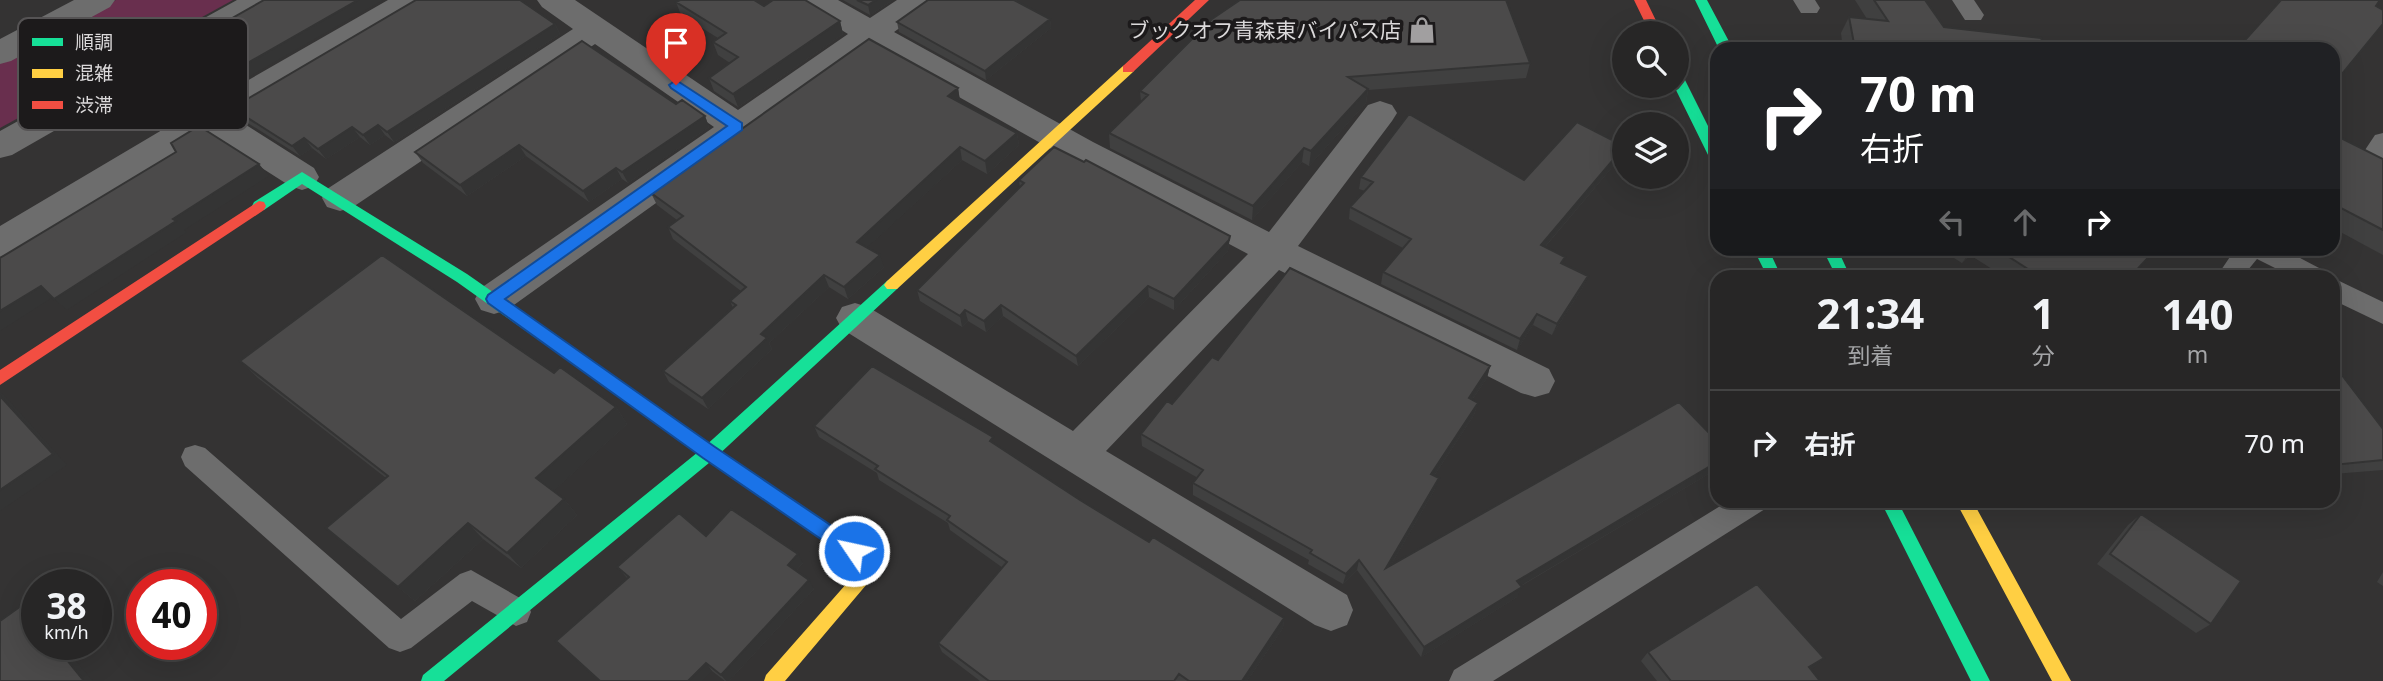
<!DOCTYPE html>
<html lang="ja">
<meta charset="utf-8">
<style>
body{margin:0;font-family:"Noto Sans","Noto Sans JP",sans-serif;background:#2f2e2e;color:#f1f3f6;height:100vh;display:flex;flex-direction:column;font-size:26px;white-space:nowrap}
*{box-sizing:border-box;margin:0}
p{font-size:23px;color:#a4a5a7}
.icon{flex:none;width:38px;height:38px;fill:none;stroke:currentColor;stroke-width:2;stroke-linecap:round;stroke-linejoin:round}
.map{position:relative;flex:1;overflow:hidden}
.panel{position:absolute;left:1710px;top:270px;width:630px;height:238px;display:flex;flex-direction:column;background:#272626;border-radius:21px;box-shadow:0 7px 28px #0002,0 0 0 2px #434343}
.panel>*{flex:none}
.top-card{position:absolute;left:1710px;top:42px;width:630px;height:214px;border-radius:21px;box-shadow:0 7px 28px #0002,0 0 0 2px #434343;background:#202124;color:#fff;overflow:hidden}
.tools{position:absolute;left:1612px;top:21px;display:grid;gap:14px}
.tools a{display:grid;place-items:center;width:77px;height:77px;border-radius:50%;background:#272626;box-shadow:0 7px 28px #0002,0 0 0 2px #434343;font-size:35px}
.speed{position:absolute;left:21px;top:569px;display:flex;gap:14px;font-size:35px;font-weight:700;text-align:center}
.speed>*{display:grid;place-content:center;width:91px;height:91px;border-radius:50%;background:#272626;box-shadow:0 7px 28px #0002,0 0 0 2px #434343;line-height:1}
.speed small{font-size:18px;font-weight:400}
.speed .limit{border:10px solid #d22;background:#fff;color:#111}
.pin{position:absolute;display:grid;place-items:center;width:60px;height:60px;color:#fff;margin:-72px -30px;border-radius:50% 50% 50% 0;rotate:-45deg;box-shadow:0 0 7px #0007}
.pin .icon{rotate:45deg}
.me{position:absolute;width:77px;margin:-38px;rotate:304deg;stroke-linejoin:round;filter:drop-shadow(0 0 5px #0008)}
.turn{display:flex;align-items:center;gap:24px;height:147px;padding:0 35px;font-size:32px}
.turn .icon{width:91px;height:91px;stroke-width:2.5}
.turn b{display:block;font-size:49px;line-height:60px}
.lanes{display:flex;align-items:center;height:66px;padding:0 35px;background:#0003;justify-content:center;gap:35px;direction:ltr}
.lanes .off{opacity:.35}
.eta{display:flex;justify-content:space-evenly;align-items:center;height:119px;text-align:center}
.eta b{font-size:42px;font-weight:700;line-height:49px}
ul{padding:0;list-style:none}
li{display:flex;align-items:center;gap:21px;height:105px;padding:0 35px;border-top:2px solid #434343}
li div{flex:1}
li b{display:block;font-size:26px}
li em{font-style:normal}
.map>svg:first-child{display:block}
.water{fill:#692f4e}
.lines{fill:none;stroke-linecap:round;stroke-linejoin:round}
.lane{fill:#6d6d6d;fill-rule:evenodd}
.street{fill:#6d6d6d;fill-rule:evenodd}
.fast{fill:#16e098;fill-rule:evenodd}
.slow{fill:#ffcf43;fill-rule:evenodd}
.jam{fill:#f24e42;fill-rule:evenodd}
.wall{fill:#404040}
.shaded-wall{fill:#343434}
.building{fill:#4b4a4a;stroke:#343434;stroke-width:2}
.route{fill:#1a73e8;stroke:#114b97;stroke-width:2}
.labels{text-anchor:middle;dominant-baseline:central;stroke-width:7;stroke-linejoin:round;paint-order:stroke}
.poi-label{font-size:21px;fill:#dbd9da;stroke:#1c1a1b;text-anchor:end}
.key{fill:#1c1a1b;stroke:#555354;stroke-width:2}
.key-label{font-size:19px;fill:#dbd9da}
</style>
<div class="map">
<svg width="2383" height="681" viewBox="0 0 2383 681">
<rect width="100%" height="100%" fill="#343333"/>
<path class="water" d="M 116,0 L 233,0 L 0,128 L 0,62 Z"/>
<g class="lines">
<path class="lane" d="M 1793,0 L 1815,0 L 1820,8 L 1817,13 L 1801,13 Z
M 1952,0 L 1974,0 L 1984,15 L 1981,20 L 1965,20 Z
M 2383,133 L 2383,178 L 2361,168 L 2357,162 L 2375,135 Z
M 2236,248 L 2281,248 L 2321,269 L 2325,276 L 2291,276 L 2257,259 L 2243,276 L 2217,276 Z
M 2333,278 L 2383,302 L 2383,324 L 2333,300 Z
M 195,445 L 205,448 L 401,619 L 460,574 L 471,570 L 527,602 L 531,612 L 527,622 L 516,626 L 472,601 L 411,648 L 400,652 L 389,648 L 185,466 L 181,457 L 185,448 Z
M 1730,500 L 1769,500 L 1765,509 L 1493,681 L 1449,681 L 1454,670 Z"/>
<path class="street" d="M 74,0 L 115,0 L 110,7 L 11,61 L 0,64 L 0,39 Z
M 237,0 L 277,0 L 272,7 L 162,70 L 210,102 L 388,0 L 428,0 L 423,7 L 235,118 L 314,168 L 319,177 L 314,186 L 302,190 L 290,186 L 209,134 L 13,253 L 0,257 L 0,226 L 184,117 L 136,84 L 12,155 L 0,158 L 0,131 Z
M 537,0 L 575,0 L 738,110 L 848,34 L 804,7 L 799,0 L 838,0 L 870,18 L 897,0 L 934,0 L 929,7 L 894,32 L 1093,142 L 1269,232 L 1368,105 L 1380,101 L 1392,105 L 1397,113 L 1392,121 L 1298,246 L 1549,369 L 1555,381 L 1549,393 L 1535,397 L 1521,393 L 1279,270 L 1106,451 L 1347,595 L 1353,610 L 1347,625 L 1331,631 L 1315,625 L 842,329 L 836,318 L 842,307 L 855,303 L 868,307 L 1073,431 L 1248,254 L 1069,159 L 872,48 L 507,310 L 494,314 L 481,310 L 475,299 L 481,288 L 714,127 L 595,44 L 353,207 L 340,211 L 327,207 L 322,198 L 327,189 L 573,29 L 542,7 Z"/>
<path class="fast" d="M 1695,0 L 1707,0 L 1733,49 L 1719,49 Z
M 1676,72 L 1683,76 L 1717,144 L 1717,164 L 1710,159 L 1674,86 L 1676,86 Z
M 302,172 L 467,274 L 697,434 L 699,439 L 697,444 L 691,446 L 685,444 L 457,282 L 302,184 L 264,210 L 254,210 L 252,206 L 254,202 Z
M 1753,248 L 1768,248 L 1781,276 L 1767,276 Z
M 1822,248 L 1837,248 L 1850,276 L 1836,276 Z
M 892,279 L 897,281 L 900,285 L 897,289 L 715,458 L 444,681 L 421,681 L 423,675 L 703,448 L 887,281 Z
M 1880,500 L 1897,500 L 1990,681 L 1971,681 Z"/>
<path class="slow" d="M 1128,64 L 1135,69 L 1133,72 L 897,289 L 887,289 L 884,285 L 887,281 L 1123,66 Z
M 691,432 L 880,559 L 883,565 L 785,681 L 764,681 L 766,675 L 862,566 L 685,444 L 683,439 L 685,434 Z
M 1955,500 L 1972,500 L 2071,681 L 2052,681 Z"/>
<path class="jam" d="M 1195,0 L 1209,0 L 1133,72 L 1123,72 L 1123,66 Z
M 1634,0 L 1646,0 L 1662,33 L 1650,33 Z
M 259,201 L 264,202 L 266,206 L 264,210 L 0,385 L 0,370 Z"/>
</g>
<path class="wall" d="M 264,0 L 210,99 L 167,70 L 158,60 Z
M 843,0 L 893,0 L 870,15 Z
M 928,0 L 1017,0 L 1016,1 L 1050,19 L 1051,28 L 986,80 L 899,32 L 897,22 Z
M 1855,0 L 1925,0 L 1944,27 L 2045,49 L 1843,49 L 1841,33 L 1849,17 L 1867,19 Z
M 676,2 L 764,6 L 840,21 L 843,34 L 738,107 L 714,91 L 709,78 L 730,63 L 718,55 L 713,42 L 718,38 L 681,15 Z
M 555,24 L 560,34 L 394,142 L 385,135 L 370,145 L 360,137 L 326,159 L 312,148 L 300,156 L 240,118 L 232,108 Z
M 1530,63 L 1526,78 L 1368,90 L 1366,103 L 1309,166 L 1302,162 L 1252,220 L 1110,148 L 1109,133 L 1141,102 L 1140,91 Z
M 958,88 L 960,101 L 959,102 L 1017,133 L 1019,145 L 987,174 L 962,160 L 867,247 L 884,267 L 848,299 L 829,287 L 769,343 L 772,349 L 708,409 L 669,382 L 663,371 L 733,308 L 730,301 L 741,291 L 673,239 L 668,227 L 677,220 L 657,205 L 651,193 Z
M 676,104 L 705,116 L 709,127 L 628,183 L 622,179 L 589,202 L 526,156 L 467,196 L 423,163 L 415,152 Z
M 2333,134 L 2383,159 L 2383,255 L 2333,228 Z
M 1620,158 L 1545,247 L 1563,264 L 1588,276 L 1583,287 L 1552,335 L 1533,325 L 1517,350 L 1381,284 L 1383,272 L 1403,248 L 1349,219 L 1350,207 L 1365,191 L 1359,189 L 1361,177 L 1524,180 Z
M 1019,180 L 1230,236 L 1228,251 L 1174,310 L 1149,297 L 1078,366 L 1003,316 L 986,332 L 968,321 L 962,327 L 920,301 L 917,290 L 1020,188 Z
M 1938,248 L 2157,248 L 2131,276 L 2003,276 L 1970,255 L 1962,263 Z
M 1218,360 L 1490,366 L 1487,378 L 1472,400 L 1478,403 L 1474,415 L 1434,476 L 1435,489 L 1391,565 L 1717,441 L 1717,469 L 1521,586 L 1517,597 L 1421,657 L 1357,570 L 1343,584 L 1308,564 L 1309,560 L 1193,495 L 1193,483 L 1198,478 L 1142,446 L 1141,434 Z
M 240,361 L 554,373 L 616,407 L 627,424 L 553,491 L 564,499 L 577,515 L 521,568 L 483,539 L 415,601 L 326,528 L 386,478 L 258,378 Z
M 2333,366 L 2383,429 L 2383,470 L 2333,474 Z
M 814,426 L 994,444 L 1080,500 L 1149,542 L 1284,618 L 1283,628 L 1247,681 L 980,681 L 942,652 L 938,643 L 1003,568 L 950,530 L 948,523 L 879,480 L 877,473 L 819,437 Z
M 2141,514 L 2211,624 L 2196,633 L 2097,564 L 2128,525 Z
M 706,536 L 803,563 L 796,571 L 814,589 L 729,681 L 725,681 L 712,671 L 617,567 Z
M 2383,572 L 2383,586 L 2377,582 Z
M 1648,652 L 1824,658 L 1811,669 L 1820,681 L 1657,681 L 1641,661 Z"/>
<path class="shaded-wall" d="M 358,0 L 383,0 L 210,99 L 202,89 Z
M 876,0 L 893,0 L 870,15 L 868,5 Z
M 1050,19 L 1051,28 L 986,80 L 985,71 Z
M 840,21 L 843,34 L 738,107 L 733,94 Z
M 555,24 L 560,34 L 394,142 L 387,132 Z
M 958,88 L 960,101 L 950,109 L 948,96 Z
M 1368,89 L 1366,103 L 1309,166 L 1311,151 Z
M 705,116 L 709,127 L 628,183 L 622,172 Z
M 378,125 L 385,135 L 370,145 L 363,135 Z
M 352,127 L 360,137 L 326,159 L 318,149 Z
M 1017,133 L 1019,145 L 987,174 L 985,161 Z
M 304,138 L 312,148 L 300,156 L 292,146 Z
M 519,145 L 526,156 L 467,196 L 460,185 Z
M 960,147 L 962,160 L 861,253 L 857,242 Z
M 1624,147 L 1620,158 L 1537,256 L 1541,245 Z
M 1304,148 L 1302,162 L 1252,220 L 1253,206 Z
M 259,164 L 269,176 L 184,230 L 187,232 L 67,310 L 54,299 L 173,219 Z
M 616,168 L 622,179 L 589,202 L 583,191 Z
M 1230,236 L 1228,251 L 1174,310 L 1174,299 Z
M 1973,248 L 1975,248 L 1962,263 Z
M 880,255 L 884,267 L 848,299 L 844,287 Z
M 824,275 L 829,287 L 769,343 L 772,349 L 708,409 L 702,398 L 761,334 Z
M 1588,276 L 1583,287 L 1552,335 L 1557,324 Z
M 41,286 L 53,297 L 0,331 L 0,311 Z
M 1148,286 L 1149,297 L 1078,366 L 1076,356 Z
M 1001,305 L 1003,316 L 986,332 L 984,321 Z
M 965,310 L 968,321 L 962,327 L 960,316 Z
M 1537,314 L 1533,325 L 1517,350 L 1520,339 Z
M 1490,366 L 1487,378 L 1465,410 L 1469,398 Z
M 0,392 L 4,395 L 67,465 L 0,511 Z
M 1478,403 L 1474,415 L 1428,485 L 1431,474 Z
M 616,407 L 627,424 L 549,495 L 536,478 Z
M 1717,462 L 1717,469 L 1512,591 L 1517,581 Z
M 1439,478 L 1435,489 L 1383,579 L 1386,568 Z
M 564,499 L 577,515 L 521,568 L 507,553 Z
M 468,523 L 483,539 L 415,601 L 398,587 Z
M 798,554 L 803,563 L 793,574 L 788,565 Z
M 1359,560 L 1357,570 L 1343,584 L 1346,574 Z
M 809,580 L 814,589 L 729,681 L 726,681 L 721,675 Z
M 1522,587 L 1517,597 L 1421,657 L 1424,647 Z
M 28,601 L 37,606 L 37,612 Z
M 1284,618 L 1283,628 L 1247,681 L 1242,681 Z
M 54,644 L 63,644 L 62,645 L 93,681 L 84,681 Z
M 1824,658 L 1815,667 L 1800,676 L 1809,667 Z
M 706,663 L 712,671 L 702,681 L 688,681 Z"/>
<path class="building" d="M 264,0 L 358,0 L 202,89 L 158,60 Z
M 416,0 L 520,0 L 555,24 L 387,132 L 378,125 L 363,135 L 352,127 L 318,149 L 304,138 L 292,146 L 232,108 Z
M 680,0 L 754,0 L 764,6 L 773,0 L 805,0 L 840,21 L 733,94 L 709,78 L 738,57 L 713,42 L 726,33 L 676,2 Z
M 857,0 L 876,0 L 868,5 Z
M 928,0 L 1014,0 L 1050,19 L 985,71 L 897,22 Z
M 1240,0 L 1506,0 L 1530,63 L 1348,77 L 1368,89 L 1311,151 L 1304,148 L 1253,206 L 1109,133 L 1148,95 L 1140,91 L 1212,19 Z
M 1874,0 L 1925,0 L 1944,27 L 2041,38 L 2045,49 L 1855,49 L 1849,17 L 1888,21 Z
M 2281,0 L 2380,0 L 2376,6 L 2383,10 L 2383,24 L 2333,85 L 2333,49 L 2237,49 Z
M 869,39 L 958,88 L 948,96 L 1017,133 L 985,161 L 960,147 L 857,242 L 880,255 L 844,287 L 824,275 L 761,334 L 767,338 L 702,398 L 663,371 L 736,305 L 730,301 L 746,287 L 668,227 L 683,216 L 651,193 Z
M 582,41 L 676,104 L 682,100 L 705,116 L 622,172 L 616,168 L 583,191 L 519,145 L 460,185 L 415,152 Z
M 1409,114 L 1524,180 L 1577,122 L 1624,146 L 1624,147 L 1541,245 L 1565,257 L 1561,263 L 1588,276 L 1557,324 L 1537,314 L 1520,339 L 1383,272 L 1411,239 L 1350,207 L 1373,182 L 1361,177 Z
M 199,126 L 259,164 L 173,219 L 176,221 L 54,299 L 41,286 L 0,311 L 0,258 L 176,152 L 171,143 Z
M 2333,134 L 2383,159 L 2383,230 L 2333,204 Z
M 1054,147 L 1084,162 L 1086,160 L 1230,236 L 1229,240 L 1174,299 L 1148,286 L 1076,356 L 1001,305 L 984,321 L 965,310 L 960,316 L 917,290 L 1024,183 L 1019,180 Z
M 1995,248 L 2157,248 L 2131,276 L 2039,276 Z
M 382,255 L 554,373 L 560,367 L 616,407 L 536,478 L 564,499 L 507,553 L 468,523 L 398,587 L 326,528 L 388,476 L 240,361 Z
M 1290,268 L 1490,366 L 1469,398 L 1478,403 L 1431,474 L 1439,478 L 1386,568 L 1679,402 L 1717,441 L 1717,462 L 1517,581 L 1522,587 L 1424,647 L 1359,560 L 1346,574 L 1310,553 L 1312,550 L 1193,483 L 1203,470 L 1141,434 L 1167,401 L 1172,404 L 1212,357 L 1218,360 Z
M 872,366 L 993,437 L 990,441 L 1080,500 L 1149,542 L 1153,537 L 1284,618 L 1242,681 L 1189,681 L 1179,674 L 1174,681 L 989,681 L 938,643 L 1007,562 L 947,520 L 950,516 L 875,469 L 878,466 L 814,426 Z
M 2333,366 L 2335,366 L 2383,429 L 2383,460 L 2333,465 Z
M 0,396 L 53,454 L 0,490 Z
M 731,509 L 798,554 L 788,565 L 809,580 L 721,675 L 706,663 L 688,681 L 600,681 L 556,641 L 629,577 L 617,567 L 679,513 L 706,536 Z
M 2141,514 L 2241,581 L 2211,624 L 2110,554 Z
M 1757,584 L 1824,658 L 1809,667 L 1820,681 L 1671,681 L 1648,652 Z
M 28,601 L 37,612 L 37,644 L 54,644 L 84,681 L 0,681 L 0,621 Z"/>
<path class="route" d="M 676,80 L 742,123 L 742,130 L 505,299 L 715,447 L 860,545 L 863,551 L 860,557 L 854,559 L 847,557 L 703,458 L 488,303 L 486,299 L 488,295 L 727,126 L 671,88 L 669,85 Z"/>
<defs>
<symbol id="shop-bare" viewBox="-9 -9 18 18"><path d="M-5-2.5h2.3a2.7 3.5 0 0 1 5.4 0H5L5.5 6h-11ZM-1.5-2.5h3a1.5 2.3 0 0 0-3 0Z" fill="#a19fa0" stroke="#1c1a1b" stroke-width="2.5" paint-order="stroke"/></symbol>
</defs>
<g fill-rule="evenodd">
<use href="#shop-bare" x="1403" y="11" width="38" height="38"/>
</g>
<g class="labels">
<g class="poi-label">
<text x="1401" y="30">ブックオフ青森東バイパス店</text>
</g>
</g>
<rect x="18" y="18" width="230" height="112" rx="10" class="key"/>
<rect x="32" y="38" width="31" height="8" fill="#16e098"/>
<rect x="32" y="69" width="31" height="9" fill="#ffcf43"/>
<rect x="32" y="101" width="31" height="8" fill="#f24e42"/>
<g class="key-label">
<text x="75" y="49">順調</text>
<text x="75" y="80">混雑</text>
<text x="75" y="112">渋滞</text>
</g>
</svg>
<div class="tools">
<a><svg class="icon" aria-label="search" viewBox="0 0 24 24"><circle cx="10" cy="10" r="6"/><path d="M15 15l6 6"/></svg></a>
<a><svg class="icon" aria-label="layers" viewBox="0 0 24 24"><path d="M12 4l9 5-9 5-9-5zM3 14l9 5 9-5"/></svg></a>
</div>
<div class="speed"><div>38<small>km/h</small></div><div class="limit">40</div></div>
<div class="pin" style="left:676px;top:85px;background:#d93025"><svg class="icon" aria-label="arrive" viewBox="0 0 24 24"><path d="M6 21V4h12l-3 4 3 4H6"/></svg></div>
<svg class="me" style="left:854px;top:551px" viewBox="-20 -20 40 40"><circle r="17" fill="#1a73e8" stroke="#fff" stroke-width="3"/><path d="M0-11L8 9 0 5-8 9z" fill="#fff"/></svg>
<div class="top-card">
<div class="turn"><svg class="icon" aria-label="right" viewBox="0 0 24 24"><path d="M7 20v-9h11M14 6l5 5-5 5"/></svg><div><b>70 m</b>右折</div></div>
<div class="lanes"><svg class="icon off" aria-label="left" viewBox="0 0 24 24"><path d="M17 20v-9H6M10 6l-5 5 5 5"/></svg><svg class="icon off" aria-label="ahead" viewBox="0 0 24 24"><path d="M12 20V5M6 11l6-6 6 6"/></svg><svg class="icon" aria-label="right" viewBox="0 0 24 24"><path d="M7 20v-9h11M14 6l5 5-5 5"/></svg></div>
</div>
<section class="panel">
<div class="eta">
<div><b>21:34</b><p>到着</p></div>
<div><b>1</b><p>分</p></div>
<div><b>140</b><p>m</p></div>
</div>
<ul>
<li><svg class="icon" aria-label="right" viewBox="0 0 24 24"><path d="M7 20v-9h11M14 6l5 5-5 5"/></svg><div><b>右折</b></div><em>70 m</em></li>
</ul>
</section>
</div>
